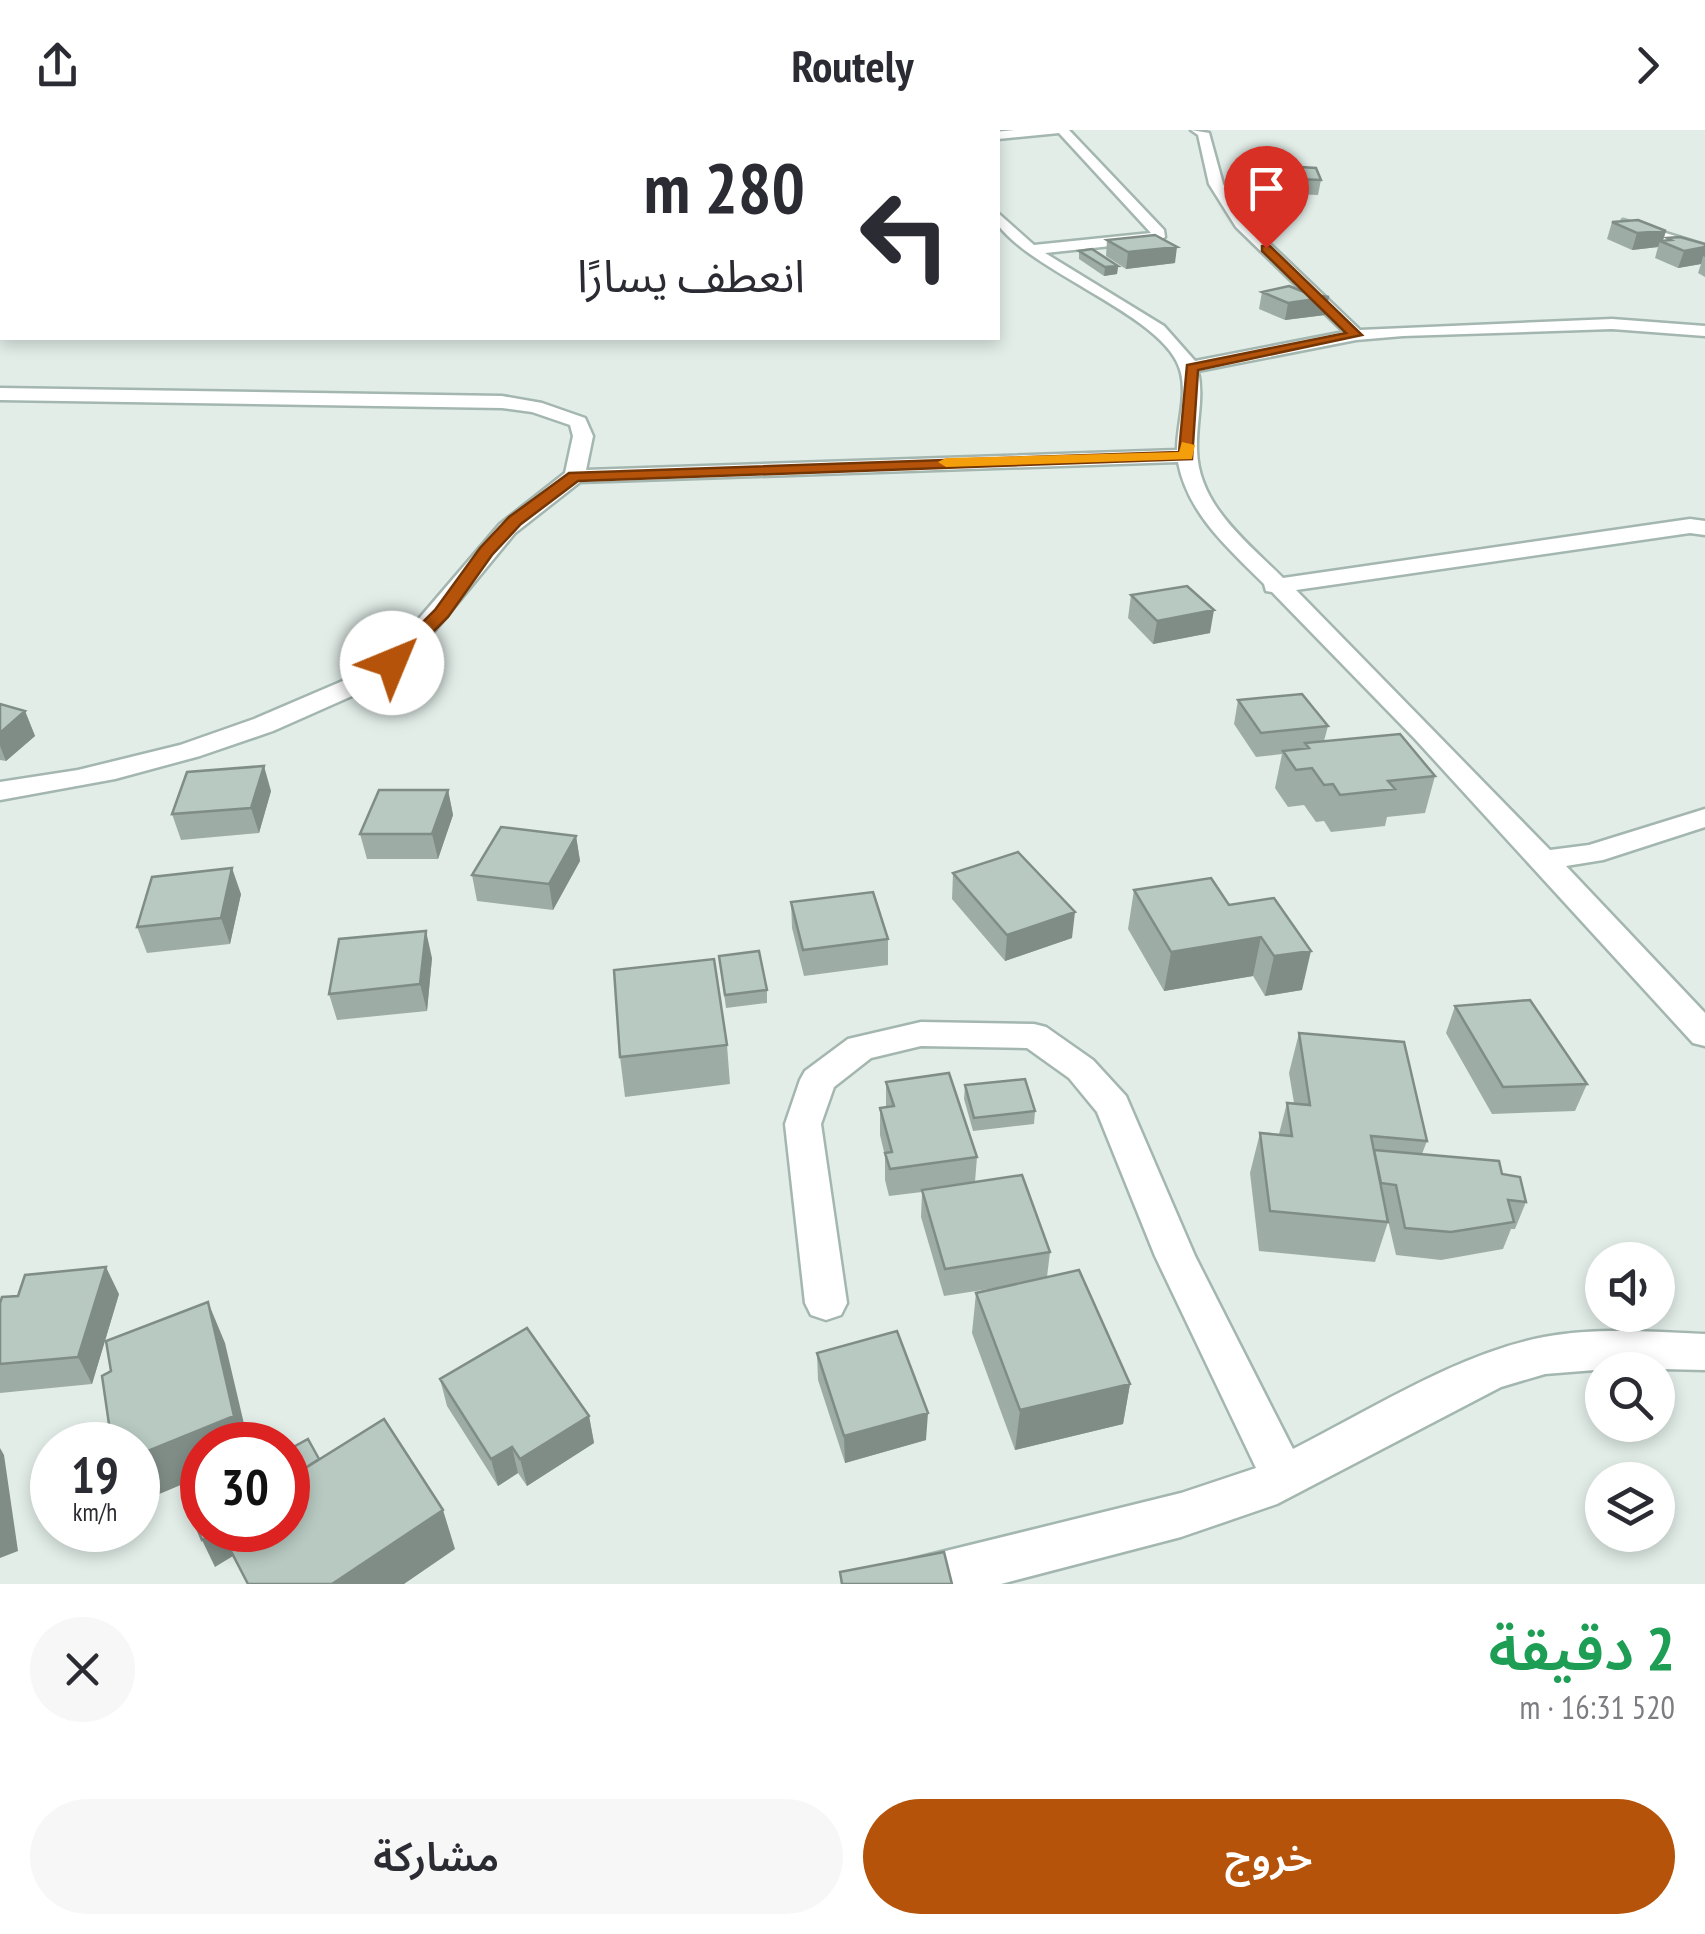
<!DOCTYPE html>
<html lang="ar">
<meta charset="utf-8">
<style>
body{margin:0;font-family:"PT Sans Narrow","Noto Sans Arabic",sans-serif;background:#f7f7f7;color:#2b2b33;direction:rtl;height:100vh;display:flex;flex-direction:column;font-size:38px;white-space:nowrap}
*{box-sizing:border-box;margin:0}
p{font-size:32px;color:#7c7c81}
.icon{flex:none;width:55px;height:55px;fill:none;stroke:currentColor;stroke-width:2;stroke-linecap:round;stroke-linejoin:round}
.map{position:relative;height:1454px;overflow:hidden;direction:ltr}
.side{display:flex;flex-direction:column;background:#fff;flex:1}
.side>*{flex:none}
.top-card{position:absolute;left:0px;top:0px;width:1000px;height:210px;box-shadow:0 5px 15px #0003;direction:rtl;background:#fff;color:#2b2b33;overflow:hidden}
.fabs{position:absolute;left:1585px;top:1112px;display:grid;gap:20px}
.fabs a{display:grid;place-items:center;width:90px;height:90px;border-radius:50%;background:#fff;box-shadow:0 5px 15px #0003;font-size:50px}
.speed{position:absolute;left:30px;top:1292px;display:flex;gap:20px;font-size:50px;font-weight:700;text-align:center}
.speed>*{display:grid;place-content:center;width:130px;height:130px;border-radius:50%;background:#fff;box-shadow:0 5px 15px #0003;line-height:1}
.speed small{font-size:25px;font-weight:400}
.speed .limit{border:15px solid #d22;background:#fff;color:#111}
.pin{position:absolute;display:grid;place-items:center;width:85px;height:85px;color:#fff;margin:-102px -42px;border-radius:50% 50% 50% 0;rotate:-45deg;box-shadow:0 0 10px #0007}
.pin .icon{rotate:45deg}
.me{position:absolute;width:110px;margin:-55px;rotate:45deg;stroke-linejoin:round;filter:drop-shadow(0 0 8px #0008)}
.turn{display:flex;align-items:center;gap:35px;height:210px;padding:0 30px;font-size:45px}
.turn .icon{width:130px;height:130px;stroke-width:2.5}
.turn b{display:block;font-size:70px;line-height:85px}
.round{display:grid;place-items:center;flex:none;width:105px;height:105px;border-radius:52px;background:#f7f7f7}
.overview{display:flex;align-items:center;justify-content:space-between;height:170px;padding:0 30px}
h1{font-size:60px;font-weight:600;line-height:75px;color:#1e9e55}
.cta{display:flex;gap:20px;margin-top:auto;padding:20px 30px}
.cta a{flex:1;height:115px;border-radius:60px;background:#b45309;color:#fff;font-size:40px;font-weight:600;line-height:115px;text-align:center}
.cta a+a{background:#f7f7f7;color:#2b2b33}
header{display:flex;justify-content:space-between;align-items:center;height:130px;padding:0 30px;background:#fff;font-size:45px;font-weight:600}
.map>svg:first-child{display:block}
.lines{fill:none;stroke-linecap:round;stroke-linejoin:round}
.minor-casing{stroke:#a4b6b0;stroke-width:5}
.minor{fill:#fff;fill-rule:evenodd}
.wall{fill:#9dada6}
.shaded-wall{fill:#808d87}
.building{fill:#b7c9c1;stroke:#808d87;stroke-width:2.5}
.route{fill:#b45309;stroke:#753606;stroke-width:2.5}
.slow{fill:#f59e0b}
</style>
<header><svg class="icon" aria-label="forward" viewBox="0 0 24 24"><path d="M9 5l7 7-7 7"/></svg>Routely<svg class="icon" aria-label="share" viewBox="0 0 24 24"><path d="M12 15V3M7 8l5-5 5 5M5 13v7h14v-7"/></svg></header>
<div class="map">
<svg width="1705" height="1454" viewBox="0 0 1705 1454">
<rect width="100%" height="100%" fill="#e2ede8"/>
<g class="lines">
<defs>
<path id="minor" d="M 954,0 L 966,0 L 967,2 L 955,2 Z
M 1015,0 L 1069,0 L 1164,100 L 1165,107 L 1158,111 L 1045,123 L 1164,196 L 1195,231 L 1344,202 L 1236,97 L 1209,54 L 1198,5 L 1191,0 L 1209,3 L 1223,54 L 1246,91 L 1360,200 L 1612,189 L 1705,196 L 1705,206 L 1612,199 L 1403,206 L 1356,210 L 1198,241 C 1204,268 1196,293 1197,320 C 1198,375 1247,412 1283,448 L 1690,389 L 1705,391 L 1705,405 L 1690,403 L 1296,460 L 1550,720 L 1589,715 L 1705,679 L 1705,697 L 1603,730 L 1566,736 L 1705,883 L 1705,916 L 1693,913 L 1415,609 L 1272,462 L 1266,461 L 1264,454 C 1228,418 1188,384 1178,332 L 580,352 L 515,403 L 417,522 L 370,558 L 273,601 L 200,626 L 115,649 L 0,670 L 0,652 L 78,640 L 180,615 L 254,589 L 352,547 L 399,512 L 500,394 L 565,343 L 573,306 L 570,295 L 532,282 L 502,278 L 0,270 L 0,258 L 502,266 L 542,273 L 585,288 L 593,306 L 586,340 L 1177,320 C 1177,295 1187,268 1181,243 C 1169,187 1037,146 998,95 L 998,83 L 1034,115 L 1151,103 L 1059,3 L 998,9 L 998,2 L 994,2 Z
M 1623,90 L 1705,115 L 1705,124 L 1623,96 Z
M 921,892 L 1034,894 L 1046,897 L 1093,930 L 1126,966 L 1195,1126 L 1293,1319 C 1370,1280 1459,1223 1544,1207 C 1596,1197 1653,1202 1705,1204 L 1705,1240 L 1620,1238 L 1545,1244 L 1501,1257 L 1277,1374 L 1181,1407 L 1001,1454 L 885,1454 L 892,1437 L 909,1430 L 1181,1363 L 1256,1338 L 1155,1126 L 1097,982 L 1069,948 L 1027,918 L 921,916 L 871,928 L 834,957 L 821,994 L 847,1173 L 841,1185 L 826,1190 L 811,1185 L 805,1173 L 785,994 L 800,950 L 805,941 L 848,909 Z"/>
</defs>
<use href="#minor" class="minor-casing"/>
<use href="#minor" class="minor"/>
</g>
<path class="wall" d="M 2,7 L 2,27 L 0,27 L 0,8 Z
M 1291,39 L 1321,50 L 1318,65 L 1292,64 L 1289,54 Z
M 1612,92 L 1666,101 L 1663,111 L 1667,111 L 1667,108 L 1705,114 L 1705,147 L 1698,143 L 1701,134 L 1678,138 L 1655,128 L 1658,117 L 1632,120 L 1607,109 Z
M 1107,110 L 1175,133 L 1126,139 L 1106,126 Z
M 1079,121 L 1118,136 L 1117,144 L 1104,146 L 1079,129 Z
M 1262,162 L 1329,167 L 1325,185 L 1285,190 L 1259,179 Z
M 1131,465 L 1210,503 L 1153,514 L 1128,488 Z
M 1238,570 L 1328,596 L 1324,611 L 1435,646 L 1425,683 L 1387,687 L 1385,696 L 1331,702 L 1324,691 L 1316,692 L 1304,675 L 1288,677 L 1275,658 L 1282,624 L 1256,627 L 1234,594 Z
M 0,574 L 25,581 L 35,606 L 6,631 L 0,630 Z
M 448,660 L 453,685 L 438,729 L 367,729 L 360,704 Z
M 271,661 L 259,703 L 181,710 L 172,684 Z
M 576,706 L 580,731 L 553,780 L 477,771 L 472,745 Z
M 953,743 L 1072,808 L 1005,831 L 952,769 Z
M 1134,760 L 1229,775 L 1274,768 L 1302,860 L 1265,866 L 1253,846 L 1164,861 L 1128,799 Z
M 241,764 L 230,814 L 147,823 L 137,797 Z
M 791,772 L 888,809 L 888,835 L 804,846 L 792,798 Z
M 719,826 L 767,860 L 767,873 L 726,878 Z
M 432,828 L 427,881 L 337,890 L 329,864 Z
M 1455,876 L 1587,954 L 1575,981 L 1492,984 L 1446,903 Z
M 1299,903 L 1427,1011 L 1422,1024 L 1502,1044 L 1526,1072 L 1515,1099 L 1511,1099 L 1503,1119 L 1441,1130 L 1396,1125 L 1386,1082 L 1388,1092 L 1375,1132 L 1259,1121 L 1250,1043 L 1260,1003 L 1279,1004 L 1287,973 L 1294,973 L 1289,943 Z
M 727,915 L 730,954 L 625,967 L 620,927 Z
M 886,952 L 977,1027 L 975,1052 L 1050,1122 L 1047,1147 L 1130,1254 L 1123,1294 L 1015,1320 L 972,1203 L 976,1163 L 1008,1156 L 944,1166 L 921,1087 L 922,1062 L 889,1066 L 885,1050 L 885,1026 L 880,1005 L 880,978 L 886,977 Z
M 965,955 L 1035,981 L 1034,994 L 973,1001 L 964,969 Z
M 119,1164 L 92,1254 L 0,1263 L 0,1173 Z
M 817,1223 L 926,1310 L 845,1333 L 818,1250 Z
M 440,1249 L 589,1286 L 594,1313 L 527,1356 L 518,1343 L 498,1356 L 447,1276 Z"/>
<path class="shaded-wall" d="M 605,0 L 629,0 L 629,2 L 605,2 Z
M 1666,101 L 1662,112 L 1660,111 L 1658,117 L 1632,120 L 1637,103 Z
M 1177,117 L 1175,133 L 1126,139 L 1128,122 Z
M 1705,117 L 1705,127 L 1703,126 L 1701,134 L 1678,138 L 1684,121 Z
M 1118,136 L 1117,144 L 1104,146 L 1105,137 Z
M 1329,167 L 1325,185 L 1285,190 L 1288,173 Z
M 1214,480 L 1210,503 L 1153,514 L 1157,491 Z
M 25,581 L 35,606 L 6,631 L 0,616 L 0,603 Z
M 264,636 L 271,661 L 259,703 L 251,678 Z
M 448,660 L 453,685 L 438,729 L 432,704 Z
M 576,706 L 580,731 L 553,780 L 549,754 Z
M 232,738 L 241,764 L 230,814 L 221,788 Z
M 1075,782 L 1072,808 L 1005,831 L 1007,805 Z
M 426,801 L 432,828 L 427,881 L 420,854 Z
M 1261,807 L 1253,846 L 1164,861 L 1171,822 Z
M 1311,821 L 1302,860 L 1265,866 L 1274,826 Z
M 106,1137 L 119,1164 L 92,1254 L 78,1227 Z
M 208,1172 L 225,1213 L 249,1315 L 202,1315 L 202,1346 L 138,1373 L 138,1325 Z
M 1130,1254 L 1123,1294 L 1015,1320 L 1020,1280 Z
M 928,1283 L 926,1310 L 845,1333 L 844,1306 Z
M 589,1286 L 594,1313 L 527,1356 L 520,1329 Z
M 512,1317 L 518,1343 L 498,1356 L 491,1329 Z
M 0,1318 L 4,1325 L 18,1421 L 0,1428 Z
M 443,1380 L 455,1419 L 404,1454 L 332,1454 Z
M 220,1400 L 233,1426 L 215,1437 L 202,1410 Z"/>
<path class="building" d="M 630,0 L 667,0 L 670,2 L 633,2 Z
M 1300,37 L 1316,38 L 1321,50 L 1295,49 L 1291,39 Z
M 1638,90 L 1666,101 L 1637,103 L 1612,92 Z
M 1155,105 L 1177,117 L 1128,122 L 1107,110 Z
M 1680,107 L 1705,114 L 1705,117 L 1684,121 L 1660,111 L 1671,110 L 1667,108 Z
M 1092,119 L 1118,136 L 1105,137 L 1079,121 Z
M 1289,156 L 1309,164 L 1329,167 L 1288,173 L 1262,162 Z
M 1187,456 L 1214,480 L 1157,491 L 1131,465 Z
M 1302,564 L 1328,596 L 1261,603 L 1238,570 Z
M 0,574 L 25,581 L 0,603 Z
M 1400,604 L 1435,646 L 1388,651 L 1395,659 L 1340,665 L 1333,654 L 1324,655 L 1312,638 L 1296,640 L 1283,621 L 1309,618 L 1305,613 Z
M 264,636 L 251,678 L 172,684 L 187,642 Z
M 379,660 L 448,660 L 432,704 L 360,704 Z
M 501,697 L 576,706 L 549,754 L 472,745 Z
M 1018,722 L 1075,782 L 1007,805 L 953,743 Z
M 232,738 L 221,788 L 137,797 L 152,747 Z
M 1211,748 L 1229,775 L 1274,768 L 1311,821 L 1274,826 L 1261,807 L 1171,822 L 1134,760 Z
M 873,762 L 888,809 L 803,820 L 791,772 Z
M 426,801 L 420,854 L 329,864 L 339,809 Z
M 759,821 L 767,860 L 725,865 L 719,826 Z
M 714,829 L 727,915 L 620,927 L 614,840 Z
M 1530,870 L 1587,954 L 1503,957 L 1455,876 Z
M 1299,903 L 1404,912 L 1427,1011 L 1371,1006 L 1388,1092 L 1270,1081 L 1260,1003 L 1292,1006 L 1287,973 L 1310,975 Z
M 949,943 L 977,1027 L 890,1039 L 885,1023 L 892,1022 L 880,978 L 894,976 L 886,952 Z
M 1025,949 L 1035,981 L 974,988 L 965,955 Z
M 1374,1020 L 1499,1031 L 1502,1044 L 1520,1047 L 1526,1072 L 1508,1070 L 1514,1092 L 1451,1102 L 1405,1098 L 1396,1055 L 1381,1053 Z
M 1022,1045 L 1050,1122 L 945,1139 L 922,1060 Z
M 106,1137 L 78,1227 L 0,1234 L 0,1173 L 2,1167 L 18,1166 L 25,1145 Z
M 1079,1140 L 1130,1254 L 1020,1280 L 976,1163 Z
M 208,1172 L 234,1286 L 138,1325 L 138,1315 L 112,1315 L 102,1246 L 111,1241 L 106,1211 Z
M 527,1198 L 589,1286 L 520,1329 L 512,1317 L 491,1329 L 440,1249 Z
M 897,1201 L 928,1283 L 844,1306 L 817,1223 Z
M 384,1289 L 443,1380 L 332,1454 L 248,1454 L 220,1400 L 288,1400 L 288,1349 Z
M 308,1309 L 319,1329 L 288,1349 L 288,1320 Z
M 202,1369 L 202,1400 L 220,1400 L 202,1410 L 188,1377 Z
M 944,1422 L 952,1454 L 842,1454 L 840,1442 Z"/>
<path class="route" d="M 1262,116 L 1270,116 L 1362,205 L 1198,240 L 1192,329 L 578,351 L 521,394 L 492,425 L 448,487 L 398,537 L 392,538 L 382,533 L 435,480 L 480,418 L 509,387 L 569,343 L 1179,322 L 1187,235 L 1346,203 L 1262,121 Z"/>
<path class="slow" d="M 1182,312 L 1195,315 L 1192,329 L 946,337 L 938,332 L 946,328 L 1179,322 Z"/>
</svg>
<div class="fabs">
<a><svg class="icon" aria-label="sound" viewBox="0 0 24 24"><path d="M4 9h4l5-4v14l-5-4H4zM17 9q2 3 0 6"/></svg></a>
<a><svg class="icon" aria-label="search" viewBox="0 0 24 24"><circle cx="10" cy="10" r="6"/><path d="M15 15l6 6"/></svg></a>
<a><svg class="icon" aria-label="layers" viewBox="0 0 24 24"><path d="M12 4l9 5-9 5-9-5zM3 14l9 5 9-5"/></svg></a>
</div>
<div class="speed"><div>19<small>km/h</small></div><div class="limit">30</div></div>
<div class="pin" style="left:1266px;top:118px;background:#d93025"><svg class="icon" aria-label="arrive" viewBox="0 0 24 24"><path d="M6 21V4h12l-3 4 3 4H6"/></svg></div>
<svg class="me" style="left:392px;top:533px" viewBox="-20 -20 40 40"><circle r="19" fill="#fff"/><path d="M0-13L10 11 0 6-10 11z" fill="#b45309"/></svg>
<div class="top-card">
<div class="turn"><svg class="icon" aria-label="left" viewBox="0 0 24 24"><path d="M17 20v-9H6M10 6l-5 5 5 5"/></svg><div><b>280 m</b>انعطف يسارًا</div></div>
</div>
</div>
<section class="side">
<div class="overview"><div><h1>2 دقيقة</h1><p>520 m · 16:31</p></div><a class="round"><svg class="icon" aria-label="close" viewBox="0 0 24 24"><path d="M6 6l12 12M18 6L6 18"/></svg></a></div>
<div class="cta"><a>خروج</a><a>مشاركة</a></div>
</section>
